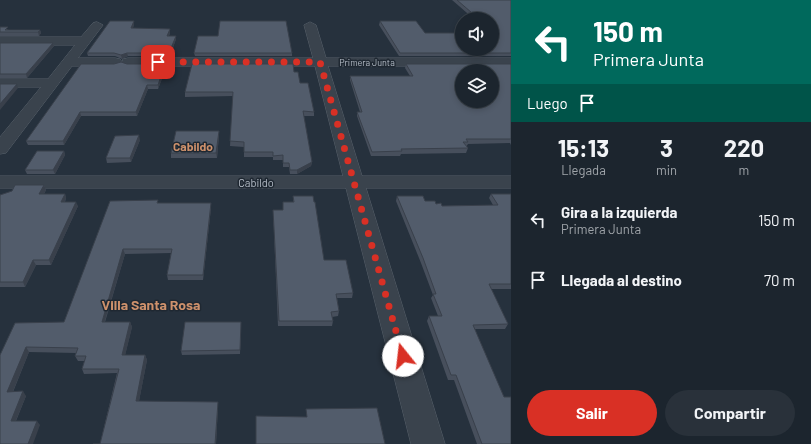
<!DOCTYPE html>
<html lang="es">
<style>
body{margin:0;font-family:Barlow,sans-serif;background:#29313a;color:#f1f3f6;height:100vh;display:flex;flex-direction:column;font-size:15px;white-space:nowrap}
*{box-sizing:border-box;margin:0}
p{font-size:13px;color:#a0a5aa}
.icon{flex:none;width:22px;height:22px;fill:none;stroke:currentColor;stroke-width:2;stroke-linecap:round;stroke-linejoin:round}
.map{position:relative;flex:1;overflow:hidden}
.side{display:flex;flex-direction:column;background:#1c252e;width:300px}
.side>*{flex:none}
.top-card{background:#00695c;color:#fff;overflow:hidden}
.tools{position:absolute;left:455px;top:12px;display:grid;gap:8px}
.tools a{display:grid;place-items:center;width:44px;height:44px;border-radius:50%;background:#1c252e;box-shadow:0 2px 6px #0003,0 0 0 1px #3a424a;font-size:20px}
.pin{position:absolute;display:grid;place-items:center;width:34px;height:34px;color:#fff;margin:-17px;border-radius:8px;box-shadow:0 2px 6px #0006}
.me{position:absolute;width:44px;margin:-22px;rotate:344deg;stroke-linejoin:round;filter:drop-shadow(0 0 3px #0008)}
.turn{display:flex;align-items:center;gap:14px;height:84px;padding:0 16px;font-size:18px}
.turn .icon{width:52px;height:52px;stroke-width:2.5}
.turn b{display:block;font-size:28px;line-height:34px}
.then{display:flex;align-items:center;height:38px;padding:0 16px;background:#0003;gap:8px;font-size:15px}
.eta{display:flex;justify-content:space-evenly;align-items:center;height:68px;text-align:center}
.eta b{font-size:24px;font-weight:700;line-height:28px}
.button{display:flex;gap:8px;margin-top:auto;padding:8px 16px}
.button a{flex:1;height:46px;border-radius:24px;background:#d93025;color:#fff;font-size:16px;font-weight:700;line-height:46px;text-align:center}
.button a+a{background:#29313a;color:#f1f3f6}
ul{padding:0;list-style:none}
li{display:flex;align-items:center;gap:12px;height:60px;padding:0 16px}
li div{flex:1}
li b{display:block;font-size:15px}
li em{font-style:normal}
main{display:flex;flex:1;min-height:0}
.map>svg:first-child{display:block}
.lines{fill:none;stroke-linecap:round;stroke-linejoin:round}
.street-casing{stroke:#58616b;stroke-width:1}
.street{fill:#3a434d;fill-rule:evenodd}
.wall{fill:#474f5c}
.shaded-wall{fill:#39404b}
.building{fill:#525c6b;stroke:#39404b;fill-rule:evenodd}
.route{stroke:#d93025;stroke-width:7;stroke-dasharray:0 12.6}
.labels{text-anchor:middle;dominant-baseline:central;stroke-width:3;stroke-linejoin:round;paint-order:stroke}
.far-street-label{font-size:9px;fill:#b6bec8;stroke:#1f2832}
.street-label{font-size:11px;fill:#b6bec8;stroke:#1f2832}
.neighbourhood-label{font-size:12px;font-weight:bold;fill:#ce916c;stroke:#1f2832}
.near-neighbourhood-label{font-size:14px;font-weight:bold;fill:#ce916c;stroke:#1f2832}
</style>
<main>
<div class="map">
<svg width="511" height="444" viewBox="0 0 511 444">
<rect width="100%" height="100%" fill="#26313d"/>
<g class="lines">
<defs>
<path id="street" d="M 97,22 L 103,25 L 78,58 L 115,58 L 120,59 L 122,62 L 123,59 L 128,58 L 313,58 L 304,25 L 310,22 L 316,25 L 326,58 L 511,58 L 511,66 L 328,66 L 362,176 L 511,176 L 511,188 L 366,188 L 445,444 L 411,444 L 346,188 L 0,188 L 0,176 L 343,176 L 315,66 L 128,66 L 123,65 L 122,62 L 120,65 L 115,66 L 72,66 L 6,153 L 0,154 L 0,137 L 41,87 L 0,87 L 0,79 L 48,79 L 75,45 L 0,45 L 0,37 L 81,37 L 93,23 Z"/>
</defs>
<use href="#street" class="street-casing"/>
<use href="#street" class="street"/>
</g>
<path class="wall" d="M 452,0 L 511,0 L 511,56 L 399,56 L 379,25 L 380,21 L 425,33 L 492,49 L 492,19 L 474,19 Z
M 134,24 L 133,28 L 170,29 L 170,33 L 169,36 L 176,39 L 170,56 L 128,56 L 122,59 L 115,56 L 88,56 L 87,53 Z
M 0,27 L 9,30 L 40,30 L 41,33 L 39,36 L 0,36 Z
M 0,43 L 53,43 L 54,46 L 27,78 L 0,78 Z
M 194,53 L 292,53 L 292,56 L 195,56 Z
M 127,64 L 166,68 L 158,89 L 148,89 L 137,116 L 81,116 L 64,145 L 28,145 L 26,141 Z
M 406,64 L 511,64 L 511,145 L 510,143 L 468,144 L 466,147 L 468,148 L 466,153 L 401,154 L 400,156 L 371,156 L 357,116 L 357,112 L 360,112 L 350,80 L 350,76 L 410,76 L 405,68 Z
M 294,72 L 314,112 L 314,116 L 303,116 L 312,162 L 311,166 L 297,174 L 290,174 L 289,167 L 283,167 L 283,160 L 273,160 L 273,157 L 244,157 L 244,147 L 230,146 L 233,96 L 185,97 L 185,92 Z
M 219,131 L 219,135 L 217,158 L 171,158 L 171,153 Z
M 140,140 L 131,162 L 107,163 L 106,158 Z
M 64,151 L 65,155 L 55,174 L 27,174 L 25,170 Z
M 44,185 L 46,190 L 44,194 L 65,194 L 66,198 L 65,202 L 78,206 L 51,265 L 36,265 L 25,287 L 0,287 L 0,195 Z
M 491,194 L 511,194 L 511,289 L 491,289 L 508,324 L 505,329 L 475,329 L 511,444 L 477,444 L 454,380 L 448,380 L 427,321 L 429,316 L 438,316 L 431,298 L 433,295 L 421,263 L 396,201 L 397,196 L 425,201 L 442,206 L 493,205 L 489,198 Z
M 293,196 L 324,260 L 353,293 L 352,298 L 337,298 L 339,311 L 338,316 L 332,317 L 333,321 L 332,326 L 278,326 L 273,210 L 283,210 L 283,202 L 293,202 Z
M 158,200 L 158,203 L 211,208 L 203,280 L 168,280 L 167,275 L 171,253 L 125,254 L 105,322 L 130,322 L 132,327 L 125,355 L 145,355 L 147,360 L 139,401 L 218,406 L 216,444 L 93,444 L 100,444 L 117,373 L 84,374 L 82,369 L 85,361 L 78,361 L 75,356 L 76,353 L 29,352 L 13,392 L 26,396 L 16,421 L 40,425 L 0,444 L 0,355 L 64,322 Z
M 241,326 L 240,354 L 182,355 L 181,351 Z"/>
<path class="shaded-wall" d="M 134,21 L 134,24 L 132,31 L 131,28 Z
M 170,29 L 170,33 L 167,39 L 167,36 Z
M 40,30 L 41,33 L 39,36 L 38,32 Z
M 176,36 L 176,39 L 170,56 L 169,53 Z
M 53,43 L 54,46 L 27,78 L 26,74 Z
M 127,53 L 128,56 L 122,59 L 121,55 Z
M 165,64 L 166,68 L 158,89 L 158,85 Z
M 17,84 L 18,88 L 0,110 L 0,104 Z
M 147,85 L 148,89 L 137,116 L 136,112 Z
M 80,112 L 81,116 L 64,145 L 63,141 Z
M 219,131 L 219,135 L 217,158 L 216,153 Z
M 139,135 L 140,140 L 131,162 L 130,158 Z
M 64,151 L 65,155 L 55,174 L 53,170 Z
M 312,162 L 311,166 L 297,174 L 297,170 Z
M 44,185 L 46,190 L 41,199 L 39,194 Z
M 65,194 L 66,198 L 63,206 L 61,202 Z
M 76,202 L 78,206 L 51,265 L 49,260 Z
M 211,203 L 211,208 L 203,280 L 203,275 Z
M 123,249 L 125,254 L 103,327 L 102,322 Z
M 33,260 L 36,265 L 25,287 L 23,282 Z
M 130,322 L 132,327 L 124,360 L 122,355 Z
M 26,347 L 29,352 L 11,396 L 7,392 Z
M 145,355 L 147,360 L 138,406 L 136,401 Z
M 23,391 L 26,396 L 14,425 L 11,421 Z
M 218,402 L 218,406 L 216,444 L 215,444 Z
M 37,421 L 40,425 L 33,444 L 28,444 Z"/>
<path class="building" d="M 457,0 L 511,0 L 511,53 L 400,53 L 380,21 L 416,21 L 425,33 L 462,33 L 462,49 L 492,49 L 492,33 L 496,33 L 492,30 L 492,19 L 479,19 Z
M 110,21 L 134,21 L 131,28 L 170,29 L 167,36 L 176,36 L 169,53 L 127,53 L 121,55 L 114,53 L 87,53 Z
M 220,21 L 286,21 L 292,53 L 194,53 L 198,36 L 218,36 Z
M 0,27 L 8,27 L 5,30 L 40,30 L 38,32 L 0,32 Z
M 0,43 L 53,43 L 26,74 L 0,74 Z
M 121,62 L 127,64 L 165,64 L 158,85 L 147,85 L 136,112 L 80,112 L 63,141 L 26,141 L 81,64 L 114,64 Z
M 192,64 L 293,64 L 294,72 L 298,72 L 300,83 L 308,83 L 314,112 L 303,111 L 312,162 L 297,170 L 290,170 L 289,163 L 283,163 L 283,155 L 273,156 L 273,152 L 244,152 L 244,142 L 230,141 L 233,92 L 185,92 Z
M 406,64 L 511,64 L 511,139 L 466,139 L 468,142 L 463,142 L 468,148 L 401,149 L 402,151 L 372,152 L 357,112 L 362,112 L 350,76 L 413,76 ZM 462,71 L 492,71 L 492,101 L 462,101 Z
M 0,84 L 17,84 L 0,104 Z
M 176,131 L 219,131 L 216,153 L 171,153 Z
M 139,135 L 130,158 L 106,158 L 115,136 Z
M 37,151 L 64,151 L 53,170 L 25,170 Z
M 15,185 L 44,185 L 39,194 L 65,194 L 61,202 L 76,202 L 49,260 L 33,260 L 23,282 L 0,282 L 0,195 L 12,191 Z
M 491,194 L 511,194 L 511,284 L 489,284 L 508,324 L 473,325 L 504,397 L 511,397 L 511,444 L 482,444 L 456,375 L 451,375 L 429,316 L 442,316 L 433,294 L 436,294 L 423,258 L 397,196 L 423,196 L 425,201 L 435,201 L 436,204 L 441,203 L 442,206 L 498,205 Z
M 293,196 L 313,196 L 314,202 L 315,202 L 324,260 L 346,260 L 353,293 L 336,294 L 339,311 L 331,312 L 333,321 L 279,321 L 273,210 L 283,210 L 283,202 L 294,202 Z
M 158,200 L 157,203 L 211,203 L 203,275 L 167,275 L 172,249 L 123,249 L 102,322 L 130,322 L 122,355 L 145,355 L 136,401 L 218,402 L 215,444 L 93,444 L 100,444 L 119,369 L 82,369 L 86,356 L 75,356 L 78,348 L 26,347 L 7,392 L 23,391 L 11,421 L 37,421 L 28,444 L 0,444 L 0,355 L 15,323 L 64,322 L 110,201 Z
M 185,322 L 241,322 L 240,350 L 181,351 Z
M 377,408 L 385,444 L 256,444 L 256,416 L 307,417 L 306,409 Z"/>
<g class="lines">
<path class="route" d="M 158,62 L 320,62 L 403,356"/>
</g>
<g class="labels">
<g class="far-street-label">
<text x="367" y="62">Primera Junta</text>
</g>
<g class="street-label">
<text x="256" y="182">Cabildo</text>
</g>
<g class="neighbourhood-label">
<text x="193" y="146">Cabildo</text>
</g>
<g class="near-neighbourhood-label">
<text x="151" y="304">Villa Santa Rosa</text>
</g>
</g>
</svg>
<div class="tools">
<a><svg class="icon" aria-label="sound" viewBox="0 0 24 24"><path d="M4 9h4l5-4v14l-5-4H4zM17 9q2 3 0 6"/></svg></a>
<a><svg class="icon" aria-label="layers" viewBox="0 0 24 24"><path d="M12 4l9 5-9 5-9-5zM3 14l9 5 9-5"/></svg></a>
</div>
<div class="pin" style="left:158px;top:62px;background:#d93025"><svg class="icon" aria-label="arrive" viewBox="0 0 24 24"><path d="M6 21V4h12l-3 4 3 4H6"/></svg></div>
<svg class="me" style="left:403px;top:356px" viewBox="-20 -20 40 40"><circle r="19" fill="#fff"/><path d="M0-13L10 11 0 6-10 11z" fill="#d93025"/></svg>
</div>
<section class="side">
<div class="top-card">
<div class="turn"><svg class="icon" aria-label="left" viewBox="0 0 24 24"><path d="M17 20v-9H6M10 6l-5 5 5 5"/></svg><div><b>150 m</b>Primera Junta</div></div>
<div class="then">Luego<svg class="icon" aria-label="arrive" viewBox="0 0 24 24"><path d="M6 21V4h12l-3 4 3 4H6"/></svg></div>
</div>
<div class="eta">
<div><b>15:13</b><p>Llegada</p></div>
<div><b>3</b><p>min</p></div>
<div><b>220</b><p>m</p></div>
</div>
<ul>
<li><svg class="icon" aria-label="left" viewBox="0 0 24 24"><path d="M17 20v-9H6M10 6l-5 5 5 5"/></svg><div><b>Gira a la izquierda</b><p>Primera Junta</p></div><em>150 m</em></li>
<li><svg class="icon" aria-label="arrive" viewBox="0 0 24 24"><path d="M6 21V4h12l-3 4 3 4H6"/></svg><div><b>Llegada al destino</b></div><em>70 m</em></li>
</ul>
<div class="button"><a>Salir</a><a>Compartir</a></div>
</section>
</main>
